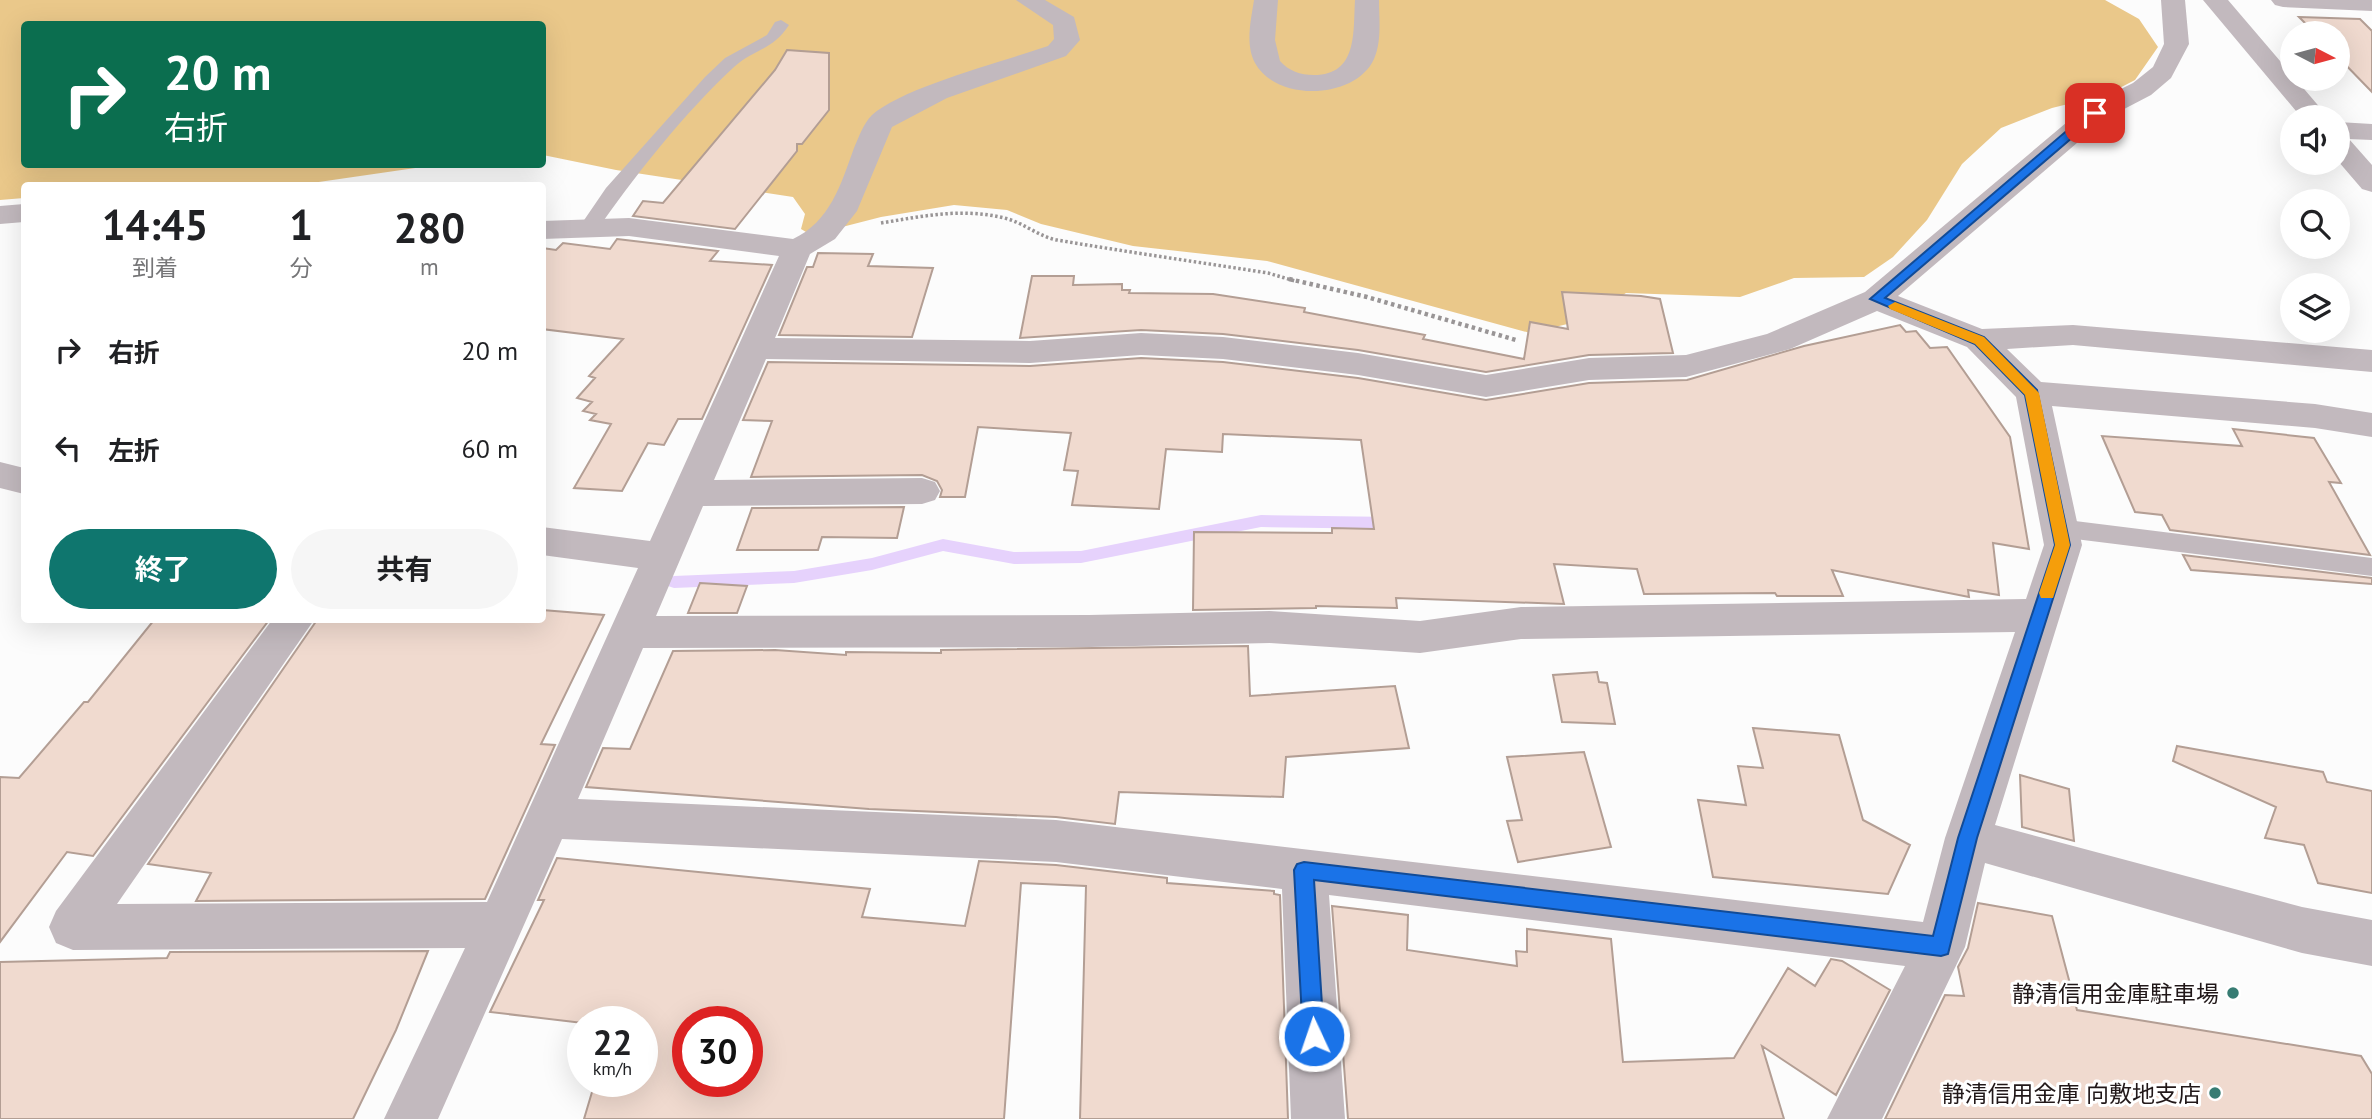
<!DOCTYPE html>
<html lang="ja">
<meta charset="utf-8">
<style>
body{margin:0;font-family:"PT Sans","Noto Sans JP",sans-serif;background:#f6f6f6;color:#202124;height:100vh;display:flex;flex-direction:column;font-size:26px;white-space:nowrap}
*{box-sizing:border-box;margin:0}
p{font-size:23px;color:#757577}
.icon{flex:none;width:38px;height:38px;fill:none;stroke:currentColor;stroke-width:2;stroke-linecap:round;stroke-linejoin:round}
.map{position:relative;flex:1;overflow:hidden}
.side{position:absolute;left:21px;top:182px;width:525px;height:441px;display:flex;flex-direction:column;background:#fff;border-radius:7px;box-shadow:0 7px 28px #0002}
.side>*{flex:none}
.guide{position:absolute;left:21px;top:21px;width:525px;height:147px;border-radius:7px;box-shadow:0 7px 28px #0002;background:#0b6e4f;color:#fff;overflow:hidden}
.needle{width:46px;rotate:96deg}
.tools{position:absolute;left:2280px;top:21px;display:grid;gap:14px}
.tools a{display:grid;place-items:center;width:70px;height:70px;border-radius:50%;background:#fff;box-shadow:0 7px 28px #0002;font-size:35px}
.speed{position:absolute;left:567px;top:1006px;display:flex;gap:14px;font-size:35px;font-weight:700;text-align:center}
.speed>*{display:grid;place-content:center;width:91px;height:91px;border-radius:50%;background:#fff;box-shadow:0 7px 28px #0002;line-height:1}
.speed small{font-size:18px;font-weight:400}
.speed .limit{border:10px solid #d22;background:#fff;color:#111}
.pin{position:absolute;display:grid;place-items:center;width:60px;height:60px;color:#fff;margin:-30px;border-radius:14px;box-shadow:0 4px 10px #0006}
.me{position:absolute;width:77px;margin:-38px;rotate:357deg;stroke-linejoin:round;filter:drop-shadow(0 0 5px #0008)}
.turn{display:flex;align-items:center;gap:24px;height:147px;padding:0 28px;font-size:32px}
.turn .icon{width:91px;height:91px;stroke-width:2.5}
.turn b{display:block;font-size:49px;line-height:60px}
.eta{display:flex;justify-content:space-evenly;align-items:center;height:119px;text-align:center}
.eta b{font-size:42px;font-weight:700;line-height:49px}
.action{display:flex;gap:14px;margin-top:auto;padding:14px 28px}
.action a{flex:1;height:80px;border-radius:42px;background:#0f766e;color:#fff;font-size:28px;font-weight:700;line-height:80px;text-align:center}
.action a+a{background:#f6f6f6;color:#202124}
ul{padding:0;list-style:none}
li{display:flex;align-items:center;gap:21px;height:98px;padding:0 28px}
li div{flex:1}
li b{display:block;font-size:26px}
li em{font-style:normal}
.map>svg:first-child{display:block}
.green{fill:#eac88a}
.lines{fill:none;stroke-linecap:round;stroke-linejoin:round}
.stream{fill:#e6d2fc;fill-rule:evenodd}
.building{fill:#f0dacf;stroke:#b39e94;stroke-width:2;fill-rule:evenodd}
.path-far1{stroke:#999596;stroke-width:3.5;stroke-dasharray:2.5 2.5;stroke-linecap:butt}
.path{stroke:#999596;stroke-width:4.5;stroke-dasharray:3.5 3.5;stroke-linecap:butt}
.lane{fill:#c2b9be;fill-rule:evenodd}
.street{fill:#c2b9be;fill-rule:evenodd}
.route{fill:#1a73e8;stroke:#114b97;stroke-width:2}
.slow{fill:#f59e0b}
.poi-dot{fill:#377c73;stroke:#fff;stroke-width:2.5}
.labels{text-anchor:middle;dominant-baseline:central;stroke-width:6;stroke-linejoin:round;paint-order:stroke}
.near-poi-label{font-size:23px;fill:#211819;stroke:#fff;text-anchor:end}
</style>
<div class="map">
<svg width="2372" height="1119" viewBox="0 0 2372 1119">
<rect width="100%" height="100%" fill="#fcfcfc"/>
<path class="green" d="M 0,0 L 2105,0 L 2139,19 L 2158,47 L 2135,80 L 2108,94 L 2052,108 L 2001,128 L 1962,164 L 1927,220 L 1893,257 L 1864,277 L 1794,278 L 1740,297 L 1626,293 L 1584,320 L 1530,333 L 1267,261 L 1133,246 L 1041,224 L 1007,210 L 954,205 L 881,217 L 811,235 L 801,229 L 805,214 L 793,197 L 616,170 L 543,155 L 542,24 L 24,24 L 24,164 L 436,165 L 298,185 L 24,186 L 24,198 L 0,200 Z"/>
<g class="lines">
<path class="stream" d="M 1261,515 L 1394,517 L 1402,523 L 1394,529 L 1261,527 L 1081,563 L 1014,564 L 943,551 L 872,570 L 794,583 L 674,588 L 668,586 L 666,582 L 668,578 L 674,576 L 794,571 L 872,558 L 943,539 L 1014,552 L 1081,551 Z"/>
</g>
<path class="building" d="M 2299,17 L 2360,19 L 2372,31 L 2372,92 L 2338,57 L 2338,33 L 2315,33 Z
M 787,50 L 829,53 L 829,110 L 802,144 L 797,144 L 797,151 L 735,229 L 633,216 L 643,201 L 663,203 L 775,70 Z
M 617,239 L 718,251 L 710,261 L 772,265 L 702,419 L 678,419 L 664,445 L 648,443 L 622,491 L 574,488 L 611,424 L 590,420 L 596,414 L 583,411 L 592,402 L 577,398 L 595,378 L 589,376 L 623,339 L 542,329 L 542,248 L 556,250 L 563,243 L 610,249 Z
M 818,253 L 873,254 L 868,266 L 933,268 L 912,337 L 779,335 L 807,267 L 813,267 Z
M 1032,276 L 1074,276 L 1073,285 L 1122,284 L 1122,290 L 1130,290 L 1129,293 L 1213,294 L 1305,308 L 1304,312 L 1425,335 L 1423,339 L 1524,359 L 1530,322 L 1568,329 L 1562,292 L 1641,296 L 1660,299 L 1673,353 L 1589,355 L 1486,372 L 1358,350 L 1223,334 L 1141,330 L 1020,338 Z
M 1900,325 L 1906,332 L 1916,331 L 1930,348 L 1947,347 L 2010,437 L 2029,549 L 1993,543 L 1999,595 L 1968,590 L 1969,597 L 1832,570 L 1843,596 L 1777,596 L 1775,593 L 1644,594 L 1637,569 L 1554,564 L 1564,604 L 1396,598 L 1397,608 L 1316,606 L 1316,608 L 1193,610 L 1194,532 L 1332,533 L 1332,528 L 1374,529 L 1361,440 L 1223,434 L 1222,452 L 1166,449 L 1159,509 L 1072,505 L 1078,471 L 1064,470 L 1071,433 L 978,427 L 965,497 L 940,497 L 942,490 L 937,481 L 922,475 L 751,477 L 772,421 L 743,420 L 768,362 L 1030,366 L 1141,358 L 1223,362 L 1358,378 L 1486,400 L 1589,383 L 1687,380 L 1804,346 Z
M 2233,429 L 2314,438 L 2341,483 L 2329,482 L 2370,555 L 2170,530 L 2162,515 L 2135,512 L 2102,436 L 2242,446 Z
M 904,507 L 897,538 L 822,537 L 818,550 L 737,550 L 752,508 Z
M 2183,555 L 2372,578 L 2372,584 L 2191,570 Z
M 700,583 L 747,586 L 737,613 L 688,613 Z
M 542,610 L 604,615 L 541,744 L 555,745 L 485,899 L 196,901 L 211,873 L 148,864 L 317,620 L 542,620 Z
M 154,620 L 269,620 L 93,856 L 67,852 L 0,942 L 0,777 L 19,778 L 84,702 L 88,702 Z
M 1248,646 L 1250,696 L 1395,686 L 1409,748 L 1286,757 L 1283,797 L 1119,792 L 1115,824 L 1056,817 L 869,809 L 586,787 L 603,748 L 630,749 L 673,651 L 775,650 L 846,655 L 846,652 L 941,653 L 941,650 Z
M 1597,672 L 1599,682 L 1607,683 L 1615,724 L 1562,722 L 1553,675 Z
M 1753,728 L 1839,735 L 1863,820 L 1910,845 L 1888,894 L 1713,877 L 1698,800 L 1746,805 L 1738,766 L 1763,768 Z
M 2177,746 L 2323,772 L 2327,782 L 2372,791 L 2372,893 L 2318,883 L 2304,845 L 2265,838 L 2276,807 L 2173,761 Z
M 1584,752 L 1611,847 L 1518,862 L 1507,821 L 1522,820 L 1507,757 Z
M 2020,775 L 2069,789 L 2074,841 L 2022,827 Z
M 557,858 L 870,889 L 862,917 L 965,926 L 979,861 L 1056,865 L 1167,878 L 1167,883 L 1274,891 L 1274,894 L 1280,895 L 1288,1119 L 1080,1119 L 1086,886 L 1021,883 L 1004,1119 L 584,1119 L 595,1082 L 642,1082 L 642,1022 L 583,1023 L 490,1012 L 544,900 L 538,900 ZM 688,1022 L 747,1022 L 747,1082 L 688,1082 Z
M 1978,903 L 2052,916 L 2077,1010 L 2361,1056 L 2372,1074 L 2372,1119 L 1885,1119 L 1945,995 L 1964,996 L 1958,967 L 1968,948 Z
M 1332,906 L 1408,915 L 1407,950 L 1517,966 L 1516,951 L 1527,952 L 1527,929 L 1611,939 L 1623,1062 L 1734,1058 L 1788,968 L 1815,986 L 1831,959 L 1842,961 L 1890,990 L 1836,1095 L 1762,1046 L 1784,1119 L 1348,1119 Z
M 428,951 L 396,1030 L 353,1119 L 0,1119 L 0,962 L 167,958 L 170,952 Z"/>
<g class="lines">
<path class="path-far1" d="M 881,223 C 924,216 965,207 1008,219 C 1025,224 1040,237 1057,240 C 1127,252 1198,262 1268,273 L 1295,281"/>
<path class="path" d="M 1289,279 L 1367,297 L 1516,340"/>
<path class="lane" d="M 781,20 L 789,25 C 773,50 754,49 734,67 C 686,111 632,179 595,233 L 581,233 L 578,229 L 606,188 L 705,77 L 725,58 L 767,35 L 775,22 Z
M 2059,519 L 2372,558 L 2372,576 L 2059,537 L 2051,534 L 2047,528 L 2051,522 Z"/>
<path class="street" d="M 1016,0 L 1045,0 L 1074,17 L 1080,40 L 1066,56 L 947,98 L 892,127 L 857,211 L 835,239 L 810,254 L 775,338 L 1030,341 L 1141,333 L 1223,337 L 1358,353 L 1486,375 L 1589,358 L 1686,355 L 1767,334 L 1865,292 L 2085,107 L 2133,83 L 2153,67 L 2164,44 L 2161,0 L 2185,0 L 2189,44 L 2171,78 L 2151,95 L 2105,119 L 1898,296 L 1982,329 L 2073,325 L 2372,350 L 2372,372 L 2073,345 L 2007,349 L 2041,382 L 2315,404 L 2372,413 L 2372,437 L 2315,428 L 2052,406 L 2082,545 L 1995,825 L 2302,907 L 2372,920 L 2372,966 L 2302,953 L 1985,863 L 1965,947 L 1882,1119 L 1827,1119 L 1905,966 L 1329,895 L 1345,1119 L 1291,1119 L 1282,889 L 1056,862 L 562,839 L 438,1119 L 384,1119 L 465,948 L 73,950 L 56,943 L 49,927 L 56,911 L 272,620 L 314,620 L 117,904 L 487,902 L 638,568 L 542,555 L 542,527 L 650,541 L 779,256 L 629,236 L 542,239 L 542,221 L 629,218 L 793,239 C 830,222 841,184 854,148 C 859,137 863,124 872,115 C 903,87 1005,61 1048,46 L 1054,39 L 1053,25 ZM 1877,311 L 1967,347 L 2016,397 L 2044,545 L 2026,599 L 1521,607 L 1420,621 L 1270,611 L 1089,615 L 656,616 L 703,506 L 922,504 L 935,500 L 940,491 L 935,482 L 922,478 L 714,480 L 766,359 L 1030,363 L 1141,355 L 1223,359 L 1358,375 L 1486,397 L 1589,380 L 1686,377 L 1790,349 ZM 2015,632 L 1945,838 L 1923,922 L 1056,820 L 578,799 L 643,648 L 1089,647 L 1270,643 L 1420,653 L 1521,639 Z
M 1254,0 L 1278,0 L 1275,40 L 1280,61 C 1289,71 1300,75 1314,75 C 1358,75 1353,32 1355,0 L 1379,0 C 1379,18 1382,41 1374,59 C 1356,99 1277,103 1255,63 C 1245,44 1251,20 1254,0 Z
M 2203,0 L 2228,0 L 2328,117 L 2301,117 Z
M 2271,0 L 2372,0 L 2372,11 L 2283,7 L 2275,5 Z
M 2338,122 L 2372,124 L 2372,140 L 2349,139 L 2372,165 L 2372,192 L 2362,189 L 2338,161 Z
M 24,204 L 24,222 L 0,224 L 0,206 Z
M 0,462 L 24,468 L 24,494 L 0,488 Z"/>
</g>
<path class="route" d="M 2091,110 L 2101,113 L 1885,298 L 1984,337 L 2037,390 L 2070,545 L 1977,838 L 1948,954 L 1941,956 L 1314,880 L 1324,1036 L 1321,1044 L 1314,1047 L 1306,1044 L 1303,1036 L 1294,870 L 1297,864 L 1304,862 L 1933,936 L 1958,838 L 2055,545 L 2025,395 L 1975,344 L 1870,299 Z"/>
<path class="slow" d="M 1895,302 L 1984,337 L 2039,393 L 2070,545 L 2053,598 L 2041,598 L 2039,593 L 2055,545 L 2025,395 L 1975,344 L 1890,309 L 1888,306 Z"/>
<g class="poi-dot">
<circle cx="2233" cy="993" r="7"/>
<circle cx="2215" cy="1093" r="7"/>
</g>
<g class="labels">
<g class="near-poi-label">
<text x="2219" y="993">静清信用金庫駐車場</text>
<text x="2201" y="1093">静清信用金庫 向敷地支店</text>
</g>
</g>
</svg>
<div class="tools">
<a><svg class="needle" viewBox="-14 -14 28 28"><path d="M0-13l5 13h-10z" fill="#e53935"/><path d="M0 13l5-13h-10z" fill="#757577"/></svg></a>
<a><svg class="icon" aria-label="sound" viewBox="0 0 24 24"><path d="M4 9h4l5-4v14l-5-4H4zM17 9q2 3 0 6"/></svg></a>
<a><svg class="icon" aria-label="search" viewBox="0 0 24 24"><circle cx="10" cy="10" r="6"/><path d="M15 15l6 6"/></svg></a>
<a><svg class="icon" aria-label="layers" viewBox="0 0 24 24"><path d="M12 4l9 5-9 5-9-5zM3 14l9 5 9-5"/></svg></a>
</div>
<div class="speed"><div>22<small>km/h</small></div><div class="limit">30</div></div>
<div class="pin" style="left:2095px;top:113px;background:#d93025"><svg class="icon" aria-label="arrive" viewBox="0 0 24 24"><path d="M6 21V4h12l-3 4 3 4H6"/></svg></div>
<svg class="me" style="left:1314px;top:1036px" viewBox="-20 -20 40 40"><circle r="17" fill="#1a73e8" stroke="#fff" stroke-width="3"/><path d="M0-11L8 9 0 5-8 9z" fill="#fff"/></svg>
<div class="guide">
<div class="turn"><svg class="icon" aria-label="right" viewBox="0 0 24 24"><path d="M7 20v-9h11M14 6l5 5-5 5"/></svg><div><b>20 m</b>右折</div></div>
</div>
<section class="side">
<div class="eta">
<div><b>14:45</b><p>到着</p></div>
<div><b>1</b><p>分</p></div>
<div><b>280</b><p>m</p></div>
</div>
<ul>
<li><svg class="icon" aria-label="right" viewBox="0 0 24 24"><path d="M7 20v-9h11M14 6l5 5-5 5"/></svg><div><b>右折</b></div><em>20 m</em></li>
<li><svg class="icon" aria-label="left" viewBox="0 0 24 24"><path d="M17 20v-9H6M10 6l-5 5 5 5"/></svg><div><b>左折</b></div><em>60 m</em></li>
</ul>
<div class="action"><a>終了</a><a>共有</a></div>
</section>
</div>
